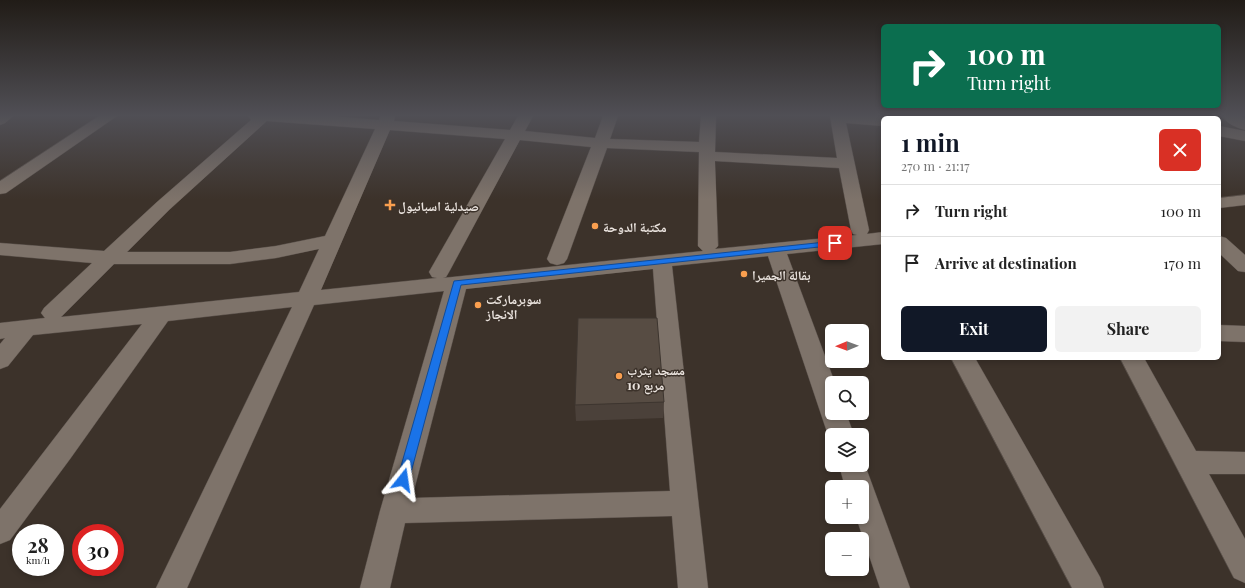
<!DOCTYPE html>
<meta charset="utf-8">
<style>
body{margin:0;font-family:"Playfair Display","Noto Naskh Arabic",serif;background:#f2f2f2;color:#222;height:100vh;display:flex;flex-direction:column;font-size:15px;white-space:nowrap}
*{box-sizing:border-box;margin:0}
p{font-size:13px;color:#767676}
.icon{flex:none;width:22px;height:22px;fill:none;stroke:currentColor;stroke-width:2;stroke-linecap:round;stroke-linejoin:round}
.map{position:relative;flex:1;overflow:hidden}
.panel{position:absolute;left:881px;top:116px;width:340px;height:244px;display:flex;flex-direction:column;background:#fff;border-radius:6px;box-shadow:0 2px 6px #0003}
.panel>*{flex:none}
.hud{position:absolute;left:881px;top:24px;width:340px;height:84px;border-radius:6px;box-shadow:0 2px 6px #0003;background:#0b6e4f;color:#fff;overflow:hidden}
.needle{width:26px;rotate:269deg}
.tools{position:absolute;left:825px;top:324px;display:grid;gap:8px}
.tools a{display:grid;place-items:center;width:44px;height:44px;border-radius:6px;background:#fff;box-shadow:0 2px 6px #0003;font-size:20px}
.speed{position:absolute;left:12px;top:524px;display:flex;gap:8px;font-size:20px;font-weight:700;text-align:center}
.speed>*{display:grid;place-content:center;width:52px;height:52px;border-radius:50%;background:#fff;box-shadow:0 2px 6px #0003;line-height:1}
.speed small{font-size:10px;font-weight:400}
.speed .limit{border:6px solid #d22;background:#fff;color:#111}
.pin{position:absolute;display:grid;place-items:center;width:34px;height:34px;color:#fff;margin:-17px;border-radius:8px;box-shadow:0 2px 6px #0006}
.me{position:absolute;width:44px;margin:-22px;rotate:15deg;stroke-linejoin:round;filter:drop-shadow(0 0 3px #0008)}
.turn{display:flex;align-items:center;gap:14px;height:84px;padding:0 20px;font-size:18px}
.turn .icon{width:52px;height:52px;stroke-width:2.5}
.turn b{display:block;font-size:28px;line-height:34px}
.round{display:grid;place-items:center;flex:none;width:42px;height:42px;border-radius:6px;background:#f2f2f2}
.headline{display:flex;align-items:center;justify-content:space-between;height:68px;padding:0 20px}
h1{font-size:24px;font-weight:700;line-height:30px;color:#111827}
.primary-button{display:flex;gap:8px;margin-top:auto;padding:8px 20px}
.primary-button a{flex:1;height:46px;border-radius:6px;background:#111827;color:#fff;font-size:16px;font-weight:700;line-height:46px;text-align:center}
.primary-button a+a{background:#f2f2f2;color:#222}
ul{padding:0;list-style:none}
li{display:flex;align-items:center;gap:12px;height:52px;padding:0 20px;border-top:1px solid #e0e0e0}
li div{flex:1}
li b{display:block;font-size:15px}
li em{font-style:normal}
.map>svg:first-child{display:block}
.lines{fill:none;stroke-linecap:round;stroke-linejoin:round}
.minor-casing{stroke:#574e48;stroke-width:1}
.minor{fill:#7e736a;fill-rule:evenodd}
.wall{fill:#4b413a}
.building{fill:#574c43;stroke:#3d352f}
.route{fill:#1a73e8;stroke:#114b97}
.poi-dot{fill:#fa9f4f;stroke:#3c322a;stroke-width:1.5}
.labels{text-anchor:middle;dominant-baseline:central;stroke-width:3;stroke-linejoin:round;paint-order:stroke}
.poi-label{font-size:13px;font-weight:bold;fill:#eae3de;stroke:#3c322a;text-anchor:start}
</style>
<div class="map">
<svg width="1245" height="588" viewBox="0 0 1245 588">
<rect width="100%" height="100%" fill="#3c322a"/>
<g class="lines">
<defs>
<path id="minor" d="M 0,116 L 13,116 L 5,123 L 0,125 Z
M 99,116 L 117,116 L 6,193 L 0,194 L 0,181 Z
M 248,116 L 330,116 L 379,120 L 380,116 L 395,116 L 394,121 L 510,130 L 518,116 L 533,116 L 525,131 L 595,138 L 603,116 L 618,116 L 610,139 L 699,142 L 701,116 L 716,116 L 715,152 L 837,158 L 830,116 L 883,116 L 888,118 L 883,118 L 883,126 L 846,123 L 869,230 L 867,234 L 883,232 L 883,244 L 787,254 L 835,383 L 832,383 L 832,413 L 846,413 L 854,435 L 832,435 L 832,443 L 828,435 L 768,256 L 672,266 L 708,588 L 678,588 L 672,516 L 405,523 L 390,588 L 360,588 L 380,511 L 444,291 L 314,305 L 187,588 L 156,588 L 292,307 L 168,321 L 70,459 L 10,540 L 0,544 L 0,509 L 142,324 L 33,335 L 8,366 L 0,369 L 0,344 L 5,338 L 0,339 L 0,323 L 45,318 L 41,313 L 44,308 L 92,263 L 0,255 L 0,243 L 104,251 L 157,202 L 251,120 ZM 267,121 L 375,129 L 325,236 L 276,246 L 230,252 L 127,252 L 169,210 ZM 390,130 L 505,139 L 429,272 L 432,277 L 437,278 L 321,290 ZM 520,140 L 591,147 L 547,259 L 550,263 L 557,265 L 564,263 L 567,259 L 607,148 L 699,152 L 698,246 L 703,251 L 443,278 L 446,277 L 449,272 ZM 715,161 L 839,168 L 851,230 L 853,234 L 857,235 L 715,249 L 718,246 ZM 319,249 L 299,292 L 61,317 L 114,264 L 230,264 L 276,258 ZM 653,269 L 670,491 L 412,498 L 466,289 Z
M 928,116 L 942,116 L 943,118 L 927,118 Z
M 994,116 L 1009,116 L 1010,118 L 994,118 Z
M 1139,116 L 1160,116 L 1162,118 L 1140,118 Z
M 1222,116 L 1241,116 L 1245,119 L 1245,130 C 1237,128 1226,123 1222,116 Z
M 1219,126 L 1245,131 L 1245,141 L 1219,136 Z
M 1245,195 L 1245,205 L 1219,208 L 1219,198 Z
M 1219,236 L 1226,238 L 1245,255 L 1245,272 L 1238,271 L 1219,253 Z
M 1219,325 L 1245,326 L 1245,342 L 1219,341 Z
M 951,358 L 975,358 L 1100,577 L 1104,588 L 1072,588 Z
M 1120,358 L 1144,358 L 1196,451 L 1245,452 L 1245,474 L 1209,474 L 1245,539 L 1245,583 L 1234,578 Z
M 862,458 L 865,465 L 910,588 L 880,588 L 856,517 L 862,517 L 862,487 L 845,487 L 839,465 L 862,465 Z"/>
</defs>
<use href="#minor" class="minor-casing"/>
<use href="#minor" class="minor"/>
</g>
<path class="wall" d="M 664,402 L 663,418 L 576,421 L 575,405 Z"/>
<path class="building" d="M 578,318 L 657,318 L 664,402 L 575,405 Z"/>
<linearGradient id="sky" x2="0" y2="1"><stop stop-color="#211c17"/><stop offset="0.58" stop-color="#504f55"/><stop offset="1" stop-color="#504f55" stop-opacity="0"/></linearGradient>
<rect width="1245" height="199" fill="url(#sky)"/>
<path class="route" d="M 835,241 L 839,243 L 838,245 L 461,285 L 409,480 L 407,484 L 403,485 L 399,484 L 397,480 L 454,281 Z"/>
<g class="poi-dot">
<path d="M388 199h4v4h4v4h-4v4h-4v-4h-4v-4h4z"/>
<circle cx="595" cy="226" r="4"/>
<circle cx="744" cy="274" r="4"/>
<circle cx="478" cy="305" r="4"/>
<circle cx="619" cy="376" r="4"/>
</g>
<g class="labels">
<g class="poi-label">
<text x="398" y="205">صيدلية اسبانيول</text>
<text x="603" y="226">مكتبة الدوحة</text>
<text x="752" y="274">بقالة الجميرا</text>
<text x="486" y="298">سوبرماركت<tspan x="486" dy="15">الانجاز</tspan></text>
<text x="627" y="369">مسجد يثرب<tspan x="627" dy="15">مربع 10</tspan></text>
</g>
</g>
</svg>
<div class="tools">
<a><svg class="needle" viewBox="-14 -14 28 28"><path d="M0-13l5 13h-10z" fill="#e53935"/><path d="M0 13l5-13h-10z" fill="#767676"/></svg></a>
<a><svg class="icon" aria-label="search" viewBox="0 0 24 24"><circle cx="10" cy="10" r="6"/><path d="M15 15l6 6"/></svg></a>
<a><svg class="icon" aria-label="layers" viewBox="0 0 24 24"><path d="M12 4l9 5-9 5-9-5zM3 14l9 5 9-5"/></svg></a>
<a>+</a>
<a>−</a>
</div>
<div class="speed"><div>28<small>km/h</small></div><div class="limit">30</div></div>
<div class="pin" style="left:835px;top:243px;background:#d93025"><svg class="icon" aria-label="arrive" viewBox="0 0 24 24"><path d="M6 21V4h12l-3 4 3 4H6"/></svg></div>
<svg class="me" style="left:403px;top:480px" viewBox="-20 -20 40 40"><path d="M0-17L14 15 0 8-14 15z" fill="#1a73e8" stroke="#fff" stroke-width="4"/></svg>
<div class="hud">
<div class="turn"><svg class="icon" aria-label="right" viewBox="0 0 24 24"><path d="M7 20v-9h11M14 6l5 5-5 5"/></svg><div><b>100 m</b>Turn right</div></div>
</div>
<section class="panel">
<div class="headline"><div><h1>1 min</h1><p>270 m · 21:17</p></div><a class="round" style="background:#d93025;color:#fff"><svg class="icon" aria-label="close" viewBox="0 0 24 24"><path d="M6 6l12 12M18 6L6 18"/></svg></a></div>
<ul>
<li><svg class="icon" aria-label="right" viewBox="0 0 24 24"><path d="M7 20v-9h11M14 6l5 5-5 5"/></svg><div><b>Turn right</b></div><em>100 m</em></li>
<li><svg class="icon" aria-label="arrive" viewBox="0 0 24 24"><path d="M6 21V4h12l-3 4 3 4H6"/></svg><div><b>Arrive at destination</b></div><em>170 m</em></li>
</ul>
<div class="primary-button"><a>Exit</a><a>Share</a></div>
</section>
</div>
